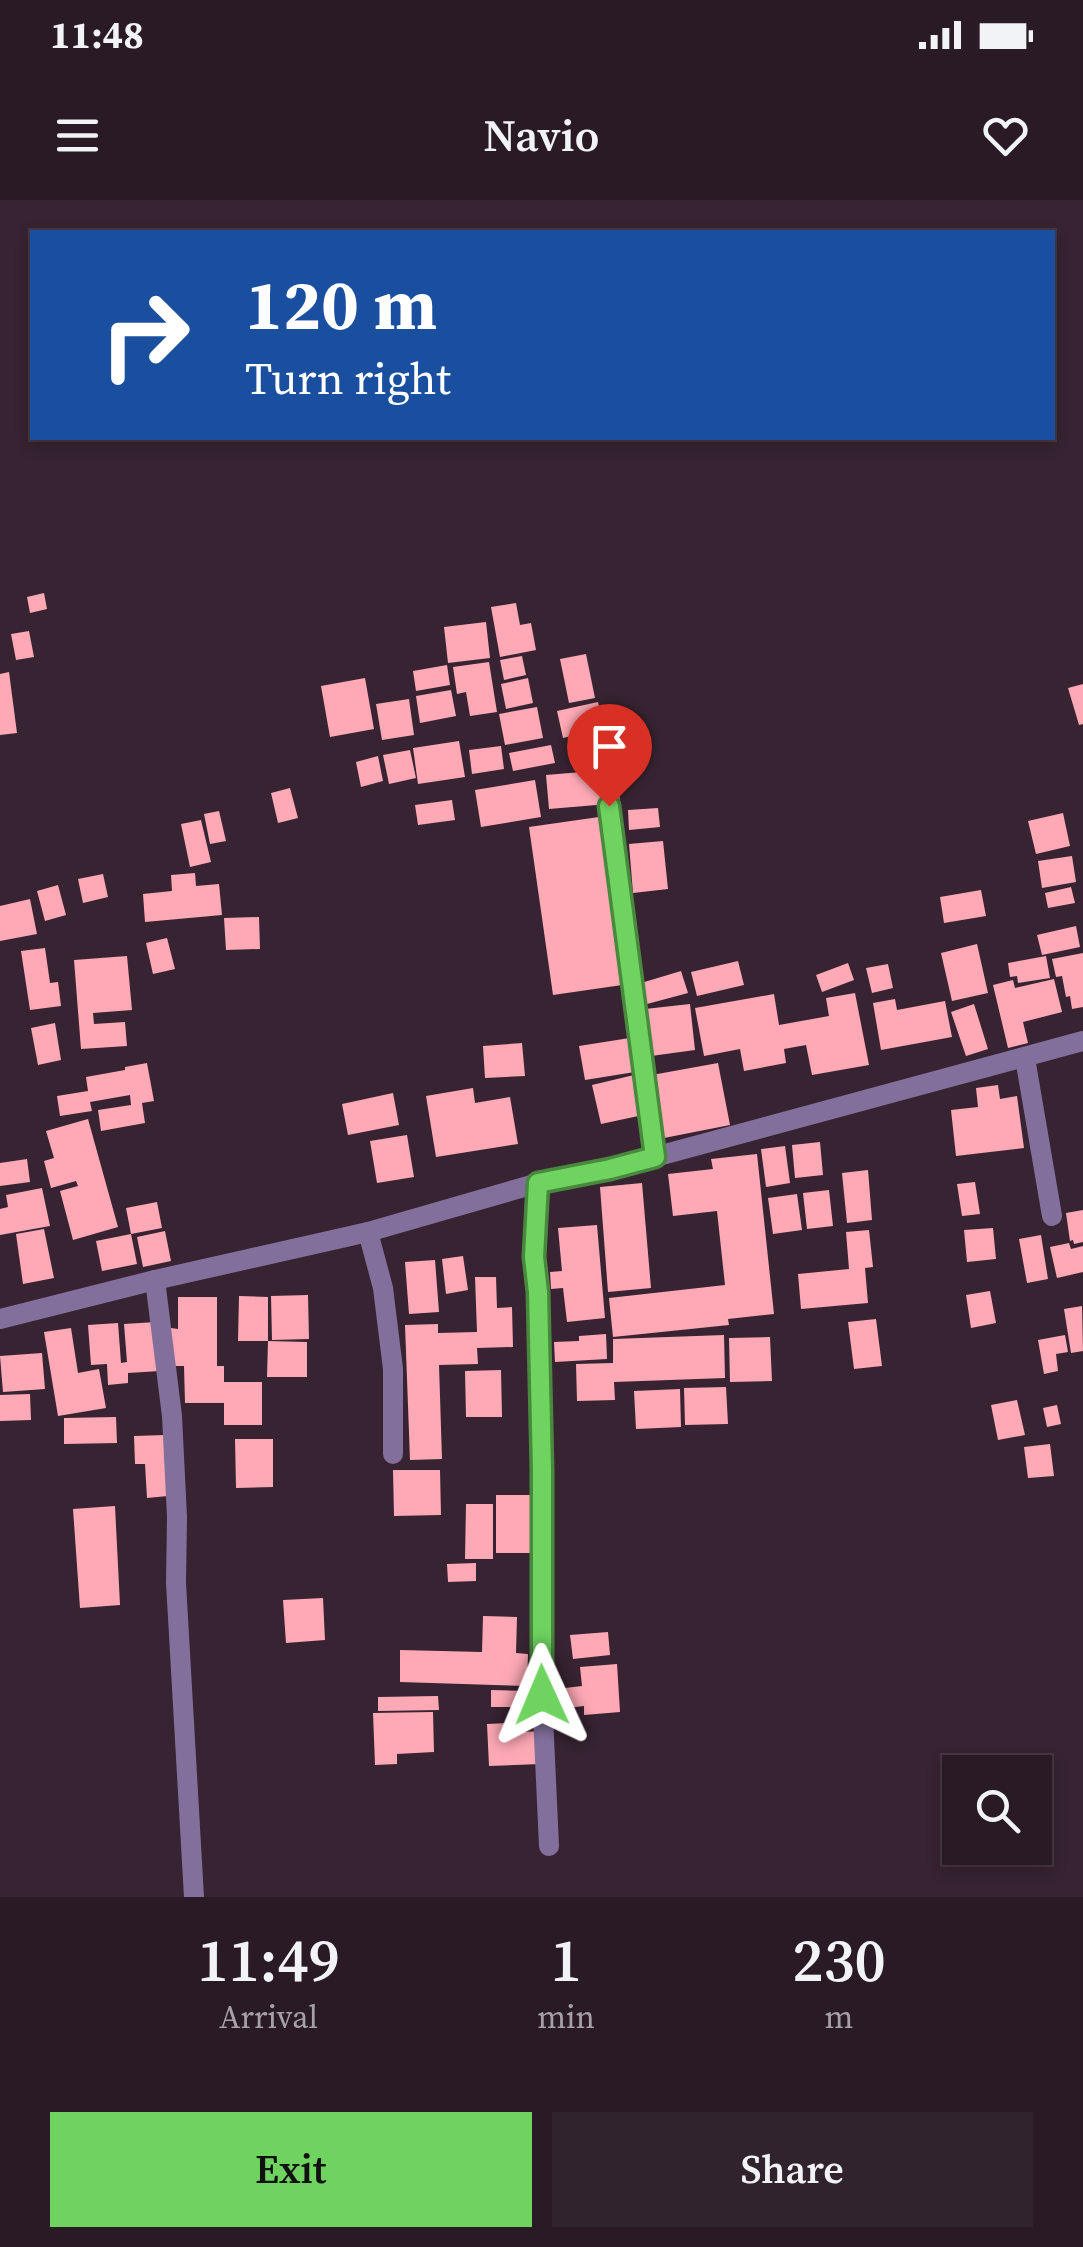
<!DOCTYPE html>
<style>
body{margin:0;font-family:"Source Serif 4",serif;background:#31232d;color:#f1f3f6;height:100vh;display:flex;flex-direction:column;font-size:38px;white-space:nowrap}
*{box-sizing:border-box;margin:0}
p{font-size:32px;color:#a5a1a7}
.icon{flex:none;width:55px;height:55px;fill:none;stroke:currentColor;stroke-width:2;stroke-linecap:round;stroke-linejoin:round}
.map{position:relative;height:1697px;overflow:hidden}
.drawer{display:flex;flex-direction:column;background:#291a25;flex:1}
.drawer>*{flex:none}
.top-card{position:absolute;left:30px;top:30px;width:1025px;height:210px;border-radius:0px;box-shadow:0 5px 15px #0003,0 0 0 2px #453842;background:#1a4fa0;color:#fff;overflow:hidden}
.controls{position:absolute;left:942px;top:1555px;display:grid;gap:20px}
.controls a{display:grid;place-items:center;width:110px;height:110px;border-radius:0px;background:#291a25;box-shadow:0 5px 15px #0003,0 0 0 2px #453842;font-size:50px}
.pin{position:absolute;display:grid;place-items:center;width:85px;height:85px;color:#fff;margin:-102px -42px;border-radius:50% 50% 50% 0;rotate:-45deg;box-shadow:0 0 10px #0007}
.pin .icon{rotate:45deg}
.me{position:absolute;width:110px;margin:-55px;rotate:359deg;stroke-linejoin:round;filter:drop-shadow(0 0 8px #0008)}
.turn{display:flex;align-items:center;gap:35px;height:210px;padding:0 50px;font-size:45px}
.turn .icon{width:130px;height:130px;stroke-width:2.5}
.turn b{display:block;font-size:70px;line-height:85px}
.eta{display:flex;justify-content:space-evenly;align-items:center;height:170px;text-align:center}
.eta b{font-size:60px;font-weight:600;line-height:70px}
.primary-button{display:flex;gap:20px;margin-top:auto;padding:20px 50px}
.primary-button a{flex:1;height:115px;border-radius:0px;background:#6fd360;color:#111;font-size:40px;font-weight:600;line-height:115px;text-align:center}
.primary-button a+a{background:#31232d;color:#f1f3f6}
.status{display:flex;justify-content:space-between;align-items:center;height:70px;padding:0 50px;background:#291a25;direction:ltr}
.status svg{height:28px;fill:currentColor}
header{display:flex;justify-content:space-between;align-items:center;height:130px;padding:0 50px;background:#291a25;font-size:45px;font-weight:600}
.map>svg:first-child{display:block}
.building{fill:#fea9b5}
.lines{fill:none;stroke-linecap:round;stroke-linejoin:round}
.minor{stroke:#836f9c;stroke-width:20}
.tertiary{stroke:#836f9c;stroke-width:20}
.route-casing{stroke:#48893e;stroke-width:25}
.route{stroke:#6fd360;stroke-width:18}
</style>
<div class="status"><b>11:48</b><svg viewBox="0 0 49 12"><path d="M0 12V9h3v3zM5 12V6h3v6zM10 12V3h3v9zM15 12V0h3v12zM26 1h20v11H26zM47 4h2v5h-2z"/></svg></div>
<header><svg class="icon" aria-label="menu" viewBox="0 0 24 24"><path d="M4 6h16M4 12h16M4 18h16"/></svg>Navio<svg class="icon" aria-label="heart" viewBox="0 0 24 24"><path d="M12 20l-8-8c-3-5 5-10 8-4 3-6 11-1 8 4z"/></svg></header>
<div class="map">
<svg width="1083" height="1697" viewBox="0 0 1083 1697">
<rect width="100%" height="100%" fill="#372331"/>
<path class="building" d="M 44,393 L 47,409 L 30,413 L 27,397 Z
M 516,403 L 520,425 L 531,423 L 536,450 L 500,457 L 491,407 Z
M 486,422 L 490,458 L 448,463 L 444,427 Z
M 29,431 L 34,457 L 16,460 L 11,434 Z
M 586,454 L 595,498 L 569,503 L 560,459 Z
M 522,456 L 526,475 L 504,480 L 500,460 Z
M 489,462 L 497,512 L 470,516 L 466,492 L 457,494 L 453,467 Z
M 447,465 L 450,485 L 416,491 L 413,471 Z
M 9,472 L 17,533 L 0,535 L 0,474 Z
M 365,478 L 374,529 L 330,537 L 321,486 Z
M 528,478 L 533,503 L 506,509 L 501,484 Z
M 1083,484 L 1083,524 L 1079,525 L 1068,488 Z
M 451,490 L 456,516 L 420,523 L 416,496 Z
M 409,499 L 414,535 L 382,540 L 376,504 Z
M 598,502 L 604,528 L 563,538 L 557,511 Z
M 537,507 L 543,538 L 505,545 L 499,514 Z
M 459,541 L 465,577 L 418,584 L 413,548 Z
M 551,545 L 555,563 L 513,571 L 509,553 Z
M 501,546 L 504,569 L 472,574 L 469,550 Z
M 410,550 L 416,578 L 389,584 L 383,555 Z
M 378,556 L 383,581 L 361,587 L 356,562 Z
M 617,569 L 620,603 L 549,609 L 546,575 Z
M 535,580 L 541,617 L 481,627 L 475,590 Z
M 290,588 L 298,618 L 278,623 L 271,593 Z
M 452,600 L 455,620 L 418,625 L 415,605 Z
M 658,608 L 660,627 L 629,630 L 628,610 Z
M 219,611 L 226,641 L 210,644 L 204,614 Z
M 1063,613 L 1070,646 L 1036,654 L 1028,621 Z
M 606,616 L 629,784 L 553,795 L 529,627 Z
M 201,620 L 211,662 L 190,667 L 181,624 Z
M 663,641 L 668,689 L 633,693 L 629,644 Z
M 1072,656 L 1076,682 L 1042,688 L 1038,661 Z
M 195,673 L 196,686 L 219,684 L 222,715 L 145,722 L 143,694 L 172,691 L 171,675 Z
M 103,674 L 108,697 L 83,703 L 78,679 Z
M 58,685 L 66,715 L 45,721 L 37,691 Z
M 1071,687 L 1075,703 L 1048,708 L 1045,693 Z
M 981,690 L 986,716 L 944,723 L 940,697 Z
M 30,699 L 37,734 L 0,741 L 0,706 Z
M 259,717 L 260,749 L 226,750 L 224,718 Z
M 1076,726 L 1080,747 L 1042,755 L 1037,735 Z
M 167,738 L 175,769 L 153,774 L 146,743 Z
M 977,744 L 988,793 L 952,801 L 941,753 Z
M 45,748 L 50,783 L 58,782 L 61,806 L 30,810 L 21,751 Z
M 1083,753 L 1083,807 L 1072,809 L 1070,796 L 1066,797 L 1062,776 L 1056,777 L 1052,759 Z
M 127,756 L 132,810 L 93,813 L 94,824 L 125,822 L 127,846 L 81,849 L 74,760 Z
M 1046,756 L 1050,778 L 1018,783 L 1017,776 L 1010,777 L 1008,763 Z
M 738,761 L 744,785 L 697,796 L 691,772 Z
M 848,763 L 854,780 L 822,792 L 816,775 Z
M 888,764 L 893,788 L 872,793 L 866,768 Z
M 681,771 L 688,793 L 647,804 L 641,783 Z
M 1054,779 L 1062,812 L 1023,822 L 1028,843 L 1008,848 L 993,785 L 1013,780 L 1015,788 Z
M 855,793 L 869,865 L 812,875 L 806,845 L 784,849 L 786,863 L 744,871 L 740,849 L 704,856 L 695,808 L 774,794 L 779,825 L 829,816 L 826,798 Z
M 895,799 L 897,810 L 945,801 L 952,837 L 881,850 L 873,803 Z
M 690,804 L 695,850 L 651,856 L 645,809 Z
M 974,804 L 988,849 L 966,856 L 951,812 Z
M 55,823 L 61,860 L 38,865 L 31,828 Z
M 636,837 L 641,871 L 585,880 L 579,846 Z
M 522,843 L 525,876 L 485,878 L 483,846 Z
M 147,863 L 154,901 L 142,903 L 145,923 L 101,931 L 98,910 L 131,905 L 130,895 L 90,902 L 92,911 L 60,916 L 57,896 L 88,891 L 86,877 L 125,870 L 125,867 Z
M 718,863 L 730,925 L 664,938 L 652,875 Z
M 634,875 L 643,915 L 601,924 L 592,885 Z
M 998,885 L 1000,899 L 1017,896 L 1024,948 L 956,956 L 951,910 L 978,907 L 976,888 Z
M 473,888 L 475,903 L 510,897 L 518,944 L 436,957 L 426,896 Z
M 393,893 L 399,925 L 348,935 L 342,904 Z
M 88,919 L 118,1027 L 73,1040 L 60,991 L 78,986 L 76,981 L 51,988 L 44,961 L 54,958 L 46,931 Z
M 407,935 L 414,977 L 377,983 L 370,941 Z
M 820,942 L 823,975 L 795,978 L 792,945 Z
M 785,946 L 790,983 L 766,987 L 761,949 Z
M 757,954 L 774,1114 L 728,1119 L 729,1125 L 613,1137 L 609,1098 L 725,1085 L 717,1011 L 673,1016 L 668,974 L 713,969 L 711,959 Z
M 27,959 L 30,982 L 0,986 L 0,963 Z
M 868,970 L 872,1020 L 847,1023 L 842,973 Z
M 975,982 L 980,1014 L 962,1016 L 957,984 Z
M 642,983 L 651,1088 L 608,1092 L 600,987 Z
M 42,988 L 50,1026 L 0,1035 L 0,1009 L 8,1007 L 6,995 Z
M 829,990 L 833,1026 L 807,1029 L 803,993 Z
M 797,994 L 802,1030 L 773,1034 L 768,998 Z
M 157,1002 L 162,1028 L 131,1034 L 126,1008 Z
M 1083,1010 L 1083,1042 L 1074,1044 L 1073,1040 L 1070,1041 L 1066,1013 Z
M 597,1025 L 605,1118 L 567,1122 L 563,1088 L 551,1089 L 550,1072 L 562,1071 L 558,1028 Z
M 993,1028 L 996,1059 L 967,1062 L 964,1030 Z
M 44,1029 L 54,1078 L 23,1084 L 16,1034 Z
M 869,1030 L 873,1067 L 865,1068 L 868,1103 L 801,1109 L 798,1074 L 849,1069 L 846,1032 Z
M 165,1031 L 171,1061 L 143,1067 L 137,1037 Z
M 131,1034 L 137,1064 L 102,1071 L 96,1041 Z
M 1041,1035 L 1048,1079 L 1027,1083 L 1019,1039 Z
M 1069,1043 L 1071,1049 L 1083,1046 L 1083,1072 L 1057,1078 L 1050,1047 Z
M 463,1056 L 468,1090 L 446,1094 L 442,1059 Z
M 435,1060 L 439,1112 L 409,1114 L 405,1062 Z
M 475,1077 L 496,1077 L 497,1108 L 512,1107 L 513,1147 L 477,1148 L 478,1164 L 439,1165 L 442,1259 L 410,1260 L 405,1125 L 438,1124 L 438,1133 L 477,1132 Z
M 990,1091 L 996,1123 L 971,1128 L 966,1095 Z
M 308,1095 L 309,1139 L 272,1140 L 271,1096 Z
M 239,1096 L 268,1097 L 268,1141 L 238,1141 Z
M 178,1097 L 217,1097 L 217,1166 L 224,1166 L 224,1182 L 262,1182 L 262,1225 L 224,1225 L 224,1203 L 185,1203 L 184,1166 L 170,1166 L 171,1128 L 178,1129 Z
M 1082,1106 L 1083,1151 L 1071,1153 L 1064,1109 Z
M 876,1119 L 882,1166 L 854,1169 L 848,1122 Z
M 156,1122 L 160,1171 L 128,1173 L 128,1183 L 108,1185 L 107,1164 L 91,1165 L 88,1125 L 118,1123 L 121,1163 L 127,1162 L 124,1124 Z
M 71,1128 L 78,1173 L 99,1169 L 106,1208 L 58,1216 L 44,1132 Z
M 606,1134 L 607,1159 L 555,1162 L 554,1142 L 579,1141 L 579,1136 Z
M 724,1135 L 725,1178 L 614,1182 L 615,1200 L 577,1201 L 576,1164 L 613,1163 L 613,1139 Z
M 1065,1135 L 1068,1152 L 1056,1154 L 1058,1171 L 1044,1174 L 1038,1140 Z
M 770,1137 L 772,1181 L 730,1182 L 729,1138 Z
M 268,1141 L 307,1142 L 307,1177 L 267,1177 Z
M 42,1153 L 45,1189 L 3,1192 L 0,1156 Z
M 501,1170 L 502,1217 L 466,1217 L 465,1171 Z
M 726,1187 L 728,1224 L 685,1225 L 684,1188 Z
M 680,1189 L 681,1227 L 636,1229 L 634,1191 Z
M 30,1194 L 31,1220 L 0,1221 L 0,1195 Z
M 1017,1200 L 1025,1235 L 998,1240 L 991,1205 Z
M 1057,1205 L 1061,1224 L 1047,1227 L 1043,1208 Z
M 116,1217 L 117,1243 L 64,1244 L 64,1218 Z
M 165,1235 L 168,1296 L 147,1298 L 145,1264 L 135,1264 L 134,1236 Z
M 235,1239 L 273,1239 L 273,1287 L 236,1288 Z
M 1050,1244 L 1054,1276 L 1028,1278 L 1024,1247 Z
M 393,1270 L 440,1270 L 441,1315 L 394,1316 Z
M 496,1295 L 532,1295 L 532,1353 L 496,1353 Z
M 466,1304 L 493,1304 L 493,1359 L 465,1359 Z
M 115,1306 L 120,1405 L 80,1408 L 73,1309 Z
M 476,1363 L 476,1381 L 448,1382 L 447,1364 Z
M 323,1398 L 325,1440 L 286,1443 L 283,1400 Z
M 483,1416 L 517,1417 L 516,1453 L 528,1454 L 527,1486 L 400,1482 L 400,1450 L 482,1452 Z
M 608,1432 L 610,1455 L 573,1459 L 570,1435 Z
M 617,1464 L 620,1512 L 584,1515 L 584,1506 L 567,1508 L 565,1488 L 582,1486 L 580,1467 Z
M 491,1490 L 528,1491 L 528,1507 L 491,1507 Z
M 438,1496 L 439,1510 L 378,1511 L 378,1497 Z
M 433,1512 L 434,1552 L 397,1554 L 397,1564 L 375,1565 L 373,1513 Z
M 508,1523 L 509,1533 L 539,1531 L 540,1564 L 489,1566 L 487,1524 Z"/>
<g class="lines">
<path class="minor" d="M 609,606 L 655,957
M 1025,858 L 1052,1016
M 538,983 L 534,1057 L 537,1092 L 542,1269 L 541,1472 L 549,1646
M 368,1032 L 383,1088 L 393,1169 L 393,1254
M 155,1080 L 172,1216 L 177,1317 L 176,1383 L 194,1697"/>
<path class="tertiary" d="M 0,1119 L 155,1080 L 368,1032 L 538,983 L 610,969 L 1083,841"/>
</g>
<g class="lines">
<defs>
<path id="route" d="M 542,1495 L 542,1270 L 538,1092 L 534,1057 L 538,983 L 610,969 L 655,957 L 609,606"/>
</defs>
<use href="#route" class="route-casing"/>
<use href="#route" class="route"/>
</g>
</svg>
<div class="controls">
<a><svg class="icon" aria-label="search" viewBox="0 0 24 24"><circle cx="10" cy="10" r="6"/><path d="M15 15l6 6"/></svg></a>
</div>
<div class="pin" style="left:609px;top:606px;background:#d93025"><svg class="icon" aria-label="arrive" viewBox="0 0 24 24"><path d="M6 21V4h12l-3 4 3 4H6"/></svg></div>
<svg class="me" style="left:542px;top:1495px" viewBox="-20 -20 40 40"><path d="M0-17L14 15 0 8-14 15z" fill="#6fd360" stroke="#fff" stroke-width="4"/></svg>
<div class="top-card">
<div class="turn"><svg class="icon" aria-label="right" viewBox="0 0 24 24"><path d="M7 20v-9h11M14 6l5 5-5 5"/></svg><div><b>120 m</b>Turn right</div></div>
</div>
</div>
<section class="drawer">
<div class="eta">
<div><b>11:49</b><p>Arrival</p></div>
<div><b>1</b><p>min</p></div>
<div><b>230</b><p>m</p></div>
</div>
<div class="primary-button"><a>Exit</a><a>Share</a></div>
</section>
